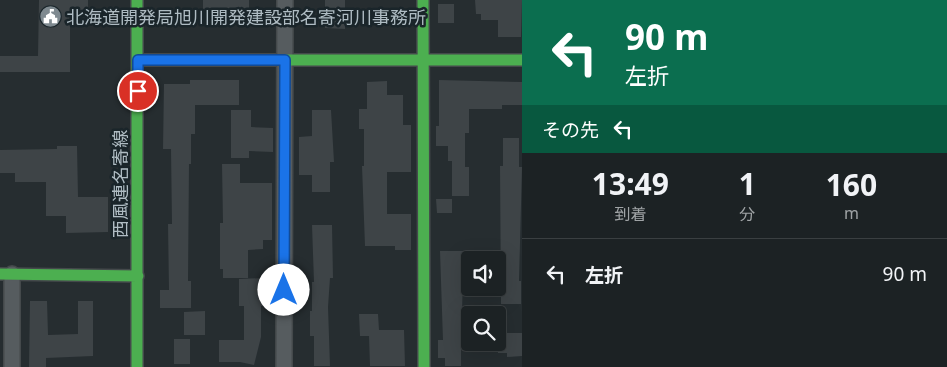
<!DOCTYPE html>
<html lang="ja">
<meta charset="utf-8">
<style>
body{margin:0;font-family:"Noto Sans","Noto Sans JP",sans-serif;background:#292f31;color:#f1f3f6;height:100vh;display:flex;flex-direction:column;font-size:19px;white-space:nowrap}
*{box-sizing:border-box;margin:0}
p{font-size:16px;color:#a0a4a6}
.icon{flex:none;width:28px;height:28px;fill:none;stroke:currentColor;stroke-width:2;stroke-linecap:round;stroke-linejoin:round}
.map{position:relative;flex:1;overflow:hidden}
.drawer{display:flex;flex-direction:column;background:#1c2224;width:425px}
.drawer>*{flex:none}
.banner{background:#0b6e4f;color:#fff;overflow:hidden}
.buttons{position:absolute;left:461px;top:251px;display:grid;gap:10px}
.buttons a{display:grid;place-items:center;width:45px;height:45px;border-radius:5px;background:#1c2224;box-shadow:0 5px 20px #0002,0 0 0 1px #3a3f41;font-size:25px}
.pin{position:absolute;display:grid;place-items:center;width:42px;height:42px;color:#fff;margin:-21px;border:2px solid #fff;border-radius:50%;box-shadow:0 1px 5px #0007}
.me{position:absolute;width:55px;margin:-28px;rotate:0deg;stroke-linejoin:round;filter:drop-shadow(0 0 4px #0008)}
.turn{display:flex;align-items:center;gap:18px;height:105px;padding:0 20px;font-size:22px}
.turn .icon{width:65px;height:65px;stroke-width:2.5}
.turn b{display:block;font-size:35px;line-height:42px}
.then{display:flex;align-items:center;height:48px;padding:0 20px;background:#0003;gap:10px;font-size:19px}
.eta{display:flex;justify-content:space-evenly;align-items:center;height:85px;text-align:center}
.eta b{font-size:30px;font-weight:700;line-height:35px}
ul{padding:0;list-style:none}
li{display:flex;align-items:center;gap:15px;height:70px;padding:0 20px;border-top:1px solid #3a3f41}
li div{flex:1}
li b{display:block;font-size:19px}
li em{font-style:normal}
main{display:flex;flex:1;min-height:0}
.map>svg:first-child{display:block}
.building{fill:#3e4447}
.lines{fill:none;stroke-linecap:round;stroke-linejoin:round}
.street-casing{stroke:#44494b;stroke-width:18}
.fast-casing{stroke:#44494b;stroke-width:14}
.street{stroke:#565c5f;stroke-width:15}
.fast{stroke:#4caf50;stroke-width:11}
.route-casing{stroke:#114b97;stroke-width:12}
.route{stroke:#1a73e8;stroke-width:9}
.labels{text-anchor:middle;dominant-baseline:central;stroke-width:5;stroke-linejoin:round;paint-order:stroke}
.poi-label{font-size:18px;fill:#afbcc3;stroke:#1a252a;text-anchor:start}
.street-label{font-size:18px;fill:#afbcc3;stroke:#1a252a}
</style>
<main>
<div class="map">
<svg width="522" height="367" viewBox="0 0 522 367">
<rect width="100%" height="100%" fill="#262d30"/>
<path class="building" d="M 39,0 L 88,0 L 88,13 L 70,13 L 70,72 L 0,72 L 0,56 L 38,56 Z
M 203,0 L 249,0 L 249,14 L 203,14 Z
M 325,0 L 345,0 L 345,29 L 325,28 Z
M 475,0 L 522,0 L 521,37 L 498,37 L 498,20 L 481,20 L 481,14 L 476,14 Z
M 438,4 L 454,4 L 454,23 L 438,23 Z
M 190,80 L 239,80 L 239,105 L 195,105 L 195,134 L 191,134 L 191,164 L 189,164 L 188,281 L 191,281 L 191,308 L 160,308 L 160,290 L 169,290 L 168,224 L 172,224 L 171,149 L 163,149 L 164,84 L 190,84 Z
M 439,80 L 522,82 L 522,105 L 502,105 L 502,109 L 469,109 L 469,133 L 465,133 L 465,167 L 469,167 L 469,196 L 452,196 L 452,161 L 448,161 L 448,146 L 436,146 L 436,126 L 439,126 Z
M 387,81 L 387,95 L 403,95 L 403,125 L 411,125 L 411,172 L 387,172 L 387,214 L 411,214 L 411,250 L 395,250 L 395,246 L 365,246 L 362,166 L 364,166 L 364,129 L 359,129 L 359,109 L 367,109 L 367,82 Z
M 231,110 L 251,110 L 251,127 L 273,128 L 273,152 L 249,151 L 249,158 L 231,158 Z
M 312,110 L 331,110 L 334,162 L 330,162 L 330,192 L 312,192 L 312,175 L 299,175 L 299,137 L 312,136 Z
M 503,138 L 519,138 L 519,167 L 522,167 L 519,281 L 521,281 L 521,304 L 501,304 L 500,166 L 503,166 Z
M 57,146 L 77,146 L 78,197 L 108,197 L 108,232 L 66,233 L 66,216 L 46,216 L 46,182 L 15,182 L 15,173 L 0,173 L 0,150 L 57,149 Z
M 222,164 L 240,164 L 240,183 L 272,183 L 272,240 L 263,240 L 263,249 L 248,250 L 248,278 L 223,278 L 223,269 L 220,269 L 220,223 L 223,223 Z
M 436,199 L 452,199 L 452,213 L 437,213 Z
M 312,225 L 332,225 L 333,278 L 330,278 L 328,307 L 330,366 L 314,366 L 314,336 L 310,336 L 310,311 L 312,311 L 312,282 L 314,282 Z
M 440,251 L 470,251 L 470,277 L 463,277 L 462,312 L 468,312 L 468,337 L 461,337 L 461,366 L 445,366 L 445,358 L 438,358 L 438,340 L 443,340 Z
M 264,278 L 264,306 L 261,306 L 261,337 L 254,365 L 240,362 L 219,362 L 219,340 L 244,340 L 244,306 L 239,306 L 239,279 Z
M 30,301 L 47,301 L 48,335 L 78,334 L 78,301 L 93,301 L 93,356 L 46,358 L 46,367 L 29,367 Z
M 205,311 L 205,335 L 184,335 L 184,312 Z
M 359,314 L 378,314 L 379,330 L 404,330 L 405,366 L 370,366 L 369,336 L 360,336 Z
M 498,333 L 522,333 L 522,356 L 507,357 L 507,353 L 498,353 Z
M 174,339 L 190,339 L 190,364 L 174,364 Z"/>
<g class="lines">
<defs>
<path id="street" d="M 12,367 L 12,274
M 284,367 L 285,0"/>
<path id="fast" d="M 137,0 L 137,367
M 423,0 L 424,367
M 138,60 L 522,60
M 0,274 L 138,276"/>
</defs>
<use href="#street" class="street-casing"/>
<use href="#fast" class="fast-casing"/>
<use href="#street" class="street"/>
<use href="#fast" class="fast"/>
</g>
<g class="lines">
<defs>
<path id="route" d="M 138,91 L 138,60 L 285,60 L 284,290"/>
</defs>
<use href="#route" class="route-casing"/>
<use href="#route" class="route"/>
</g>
<defs>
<symbol id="civic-disc" viewBox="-11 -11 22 22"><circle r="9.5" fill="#7f8a90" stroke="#1a252a"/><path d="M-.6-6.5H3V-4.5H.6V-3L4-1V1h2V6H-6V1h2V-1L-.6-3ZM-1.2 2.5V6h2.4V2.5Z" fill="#fff"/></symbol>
</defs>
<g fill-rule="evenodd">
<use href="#civic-disc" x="38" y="4" width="25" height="25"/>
</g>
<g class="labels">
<g class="poi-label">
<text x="66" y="17">北海道開発局旭川開発建設部名寄河川事務所</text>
</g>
<g class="street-label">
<text transform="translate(120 184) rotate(-90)">西風連名寄線</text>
</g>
</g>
</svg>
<div class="buttons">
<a><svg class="icon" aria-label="sound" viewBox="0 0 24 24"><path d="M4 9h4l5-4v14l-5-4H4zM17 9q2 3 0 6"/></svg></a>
<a><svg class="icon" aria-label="search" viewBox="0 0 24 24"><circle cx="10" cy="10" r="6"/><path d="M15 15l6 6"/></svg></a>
</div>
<div class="pin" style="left:138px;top:91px;background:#d93025"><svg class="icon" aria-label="arrive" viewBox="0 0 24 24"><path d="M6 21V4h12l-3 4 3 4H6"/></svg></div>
<svg class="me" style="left:284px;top:290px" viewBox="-20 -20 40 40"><circle r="19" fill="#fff"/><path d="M0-13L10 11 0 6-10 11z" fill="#1a73e8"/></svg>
</div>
<section class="drawer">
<div class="banner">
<div class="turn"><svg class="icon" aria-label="left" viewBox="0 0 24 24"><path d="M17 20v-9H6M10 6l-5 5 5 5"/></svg><div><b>90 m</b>左折</div></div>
<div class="then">その先<svg class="icon" aria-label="left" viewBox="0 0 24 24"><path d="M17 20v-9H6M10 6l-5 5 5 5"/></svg></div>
</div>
<div class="eta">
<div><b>13:49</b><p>到着</p></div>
<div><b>1</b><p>分</p></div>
<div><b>160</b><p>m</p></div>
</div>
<ul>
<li><svg class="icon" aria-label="left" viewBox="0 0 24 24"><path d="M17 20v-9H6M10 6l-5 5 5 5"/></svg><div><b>左折</b></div><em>90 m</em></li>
</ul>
</section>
</main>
